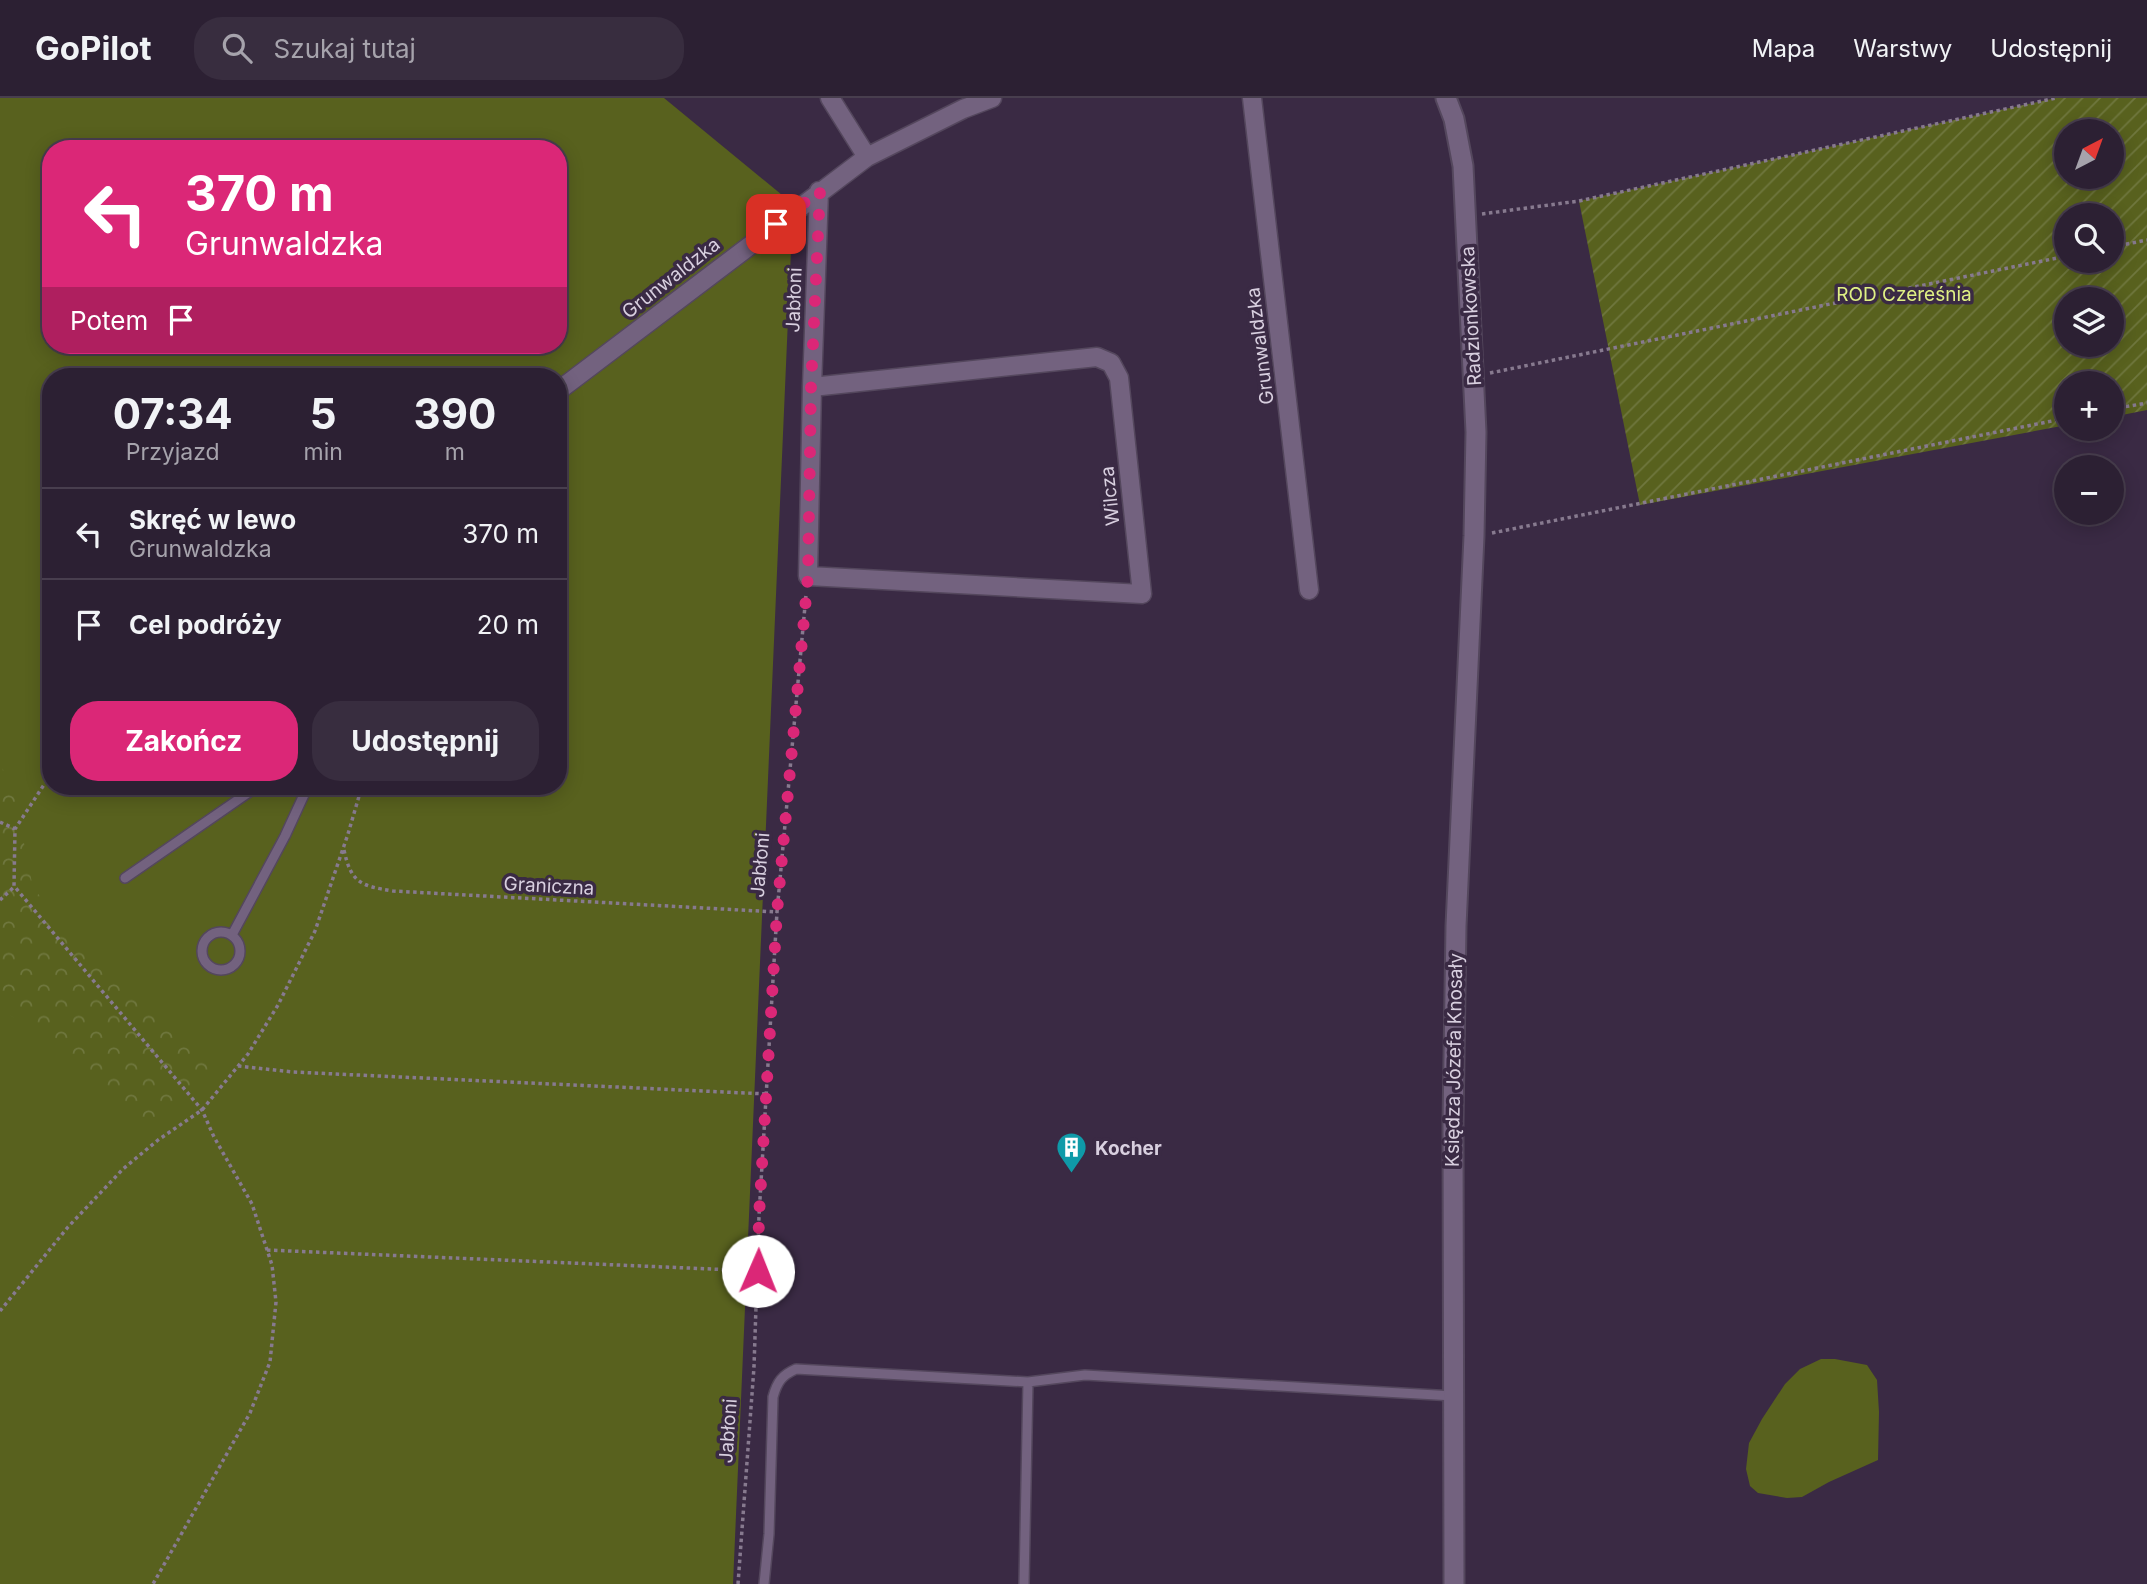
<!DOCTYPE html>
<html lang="pl">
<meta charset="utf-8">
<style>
body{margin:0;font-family:Inter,sans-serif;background:#382d3f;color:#f1f3f6;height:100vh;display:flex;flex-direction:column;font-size:26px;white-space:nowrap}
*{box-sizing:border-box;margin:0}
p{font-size:23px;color:#a6a3ac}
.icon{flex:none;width:38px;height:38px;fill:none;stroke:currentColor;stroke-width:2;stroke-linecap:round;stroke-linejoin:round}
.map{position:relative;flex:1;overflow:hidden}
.side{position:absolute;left:42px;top:270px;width:525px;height:427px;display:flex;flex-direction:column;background:#2c2033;border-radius:28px;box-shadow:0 4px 18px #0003,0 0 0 2px #483e4e}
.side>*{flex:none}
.guide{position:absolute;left:42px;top:42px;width:525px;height:214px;border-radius:28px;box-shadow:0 4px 18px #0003,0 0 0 2px #483e4e;background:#db2777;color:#fff;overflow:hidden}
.needle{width:46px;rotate:41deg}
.buttons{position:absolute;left:2054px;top:21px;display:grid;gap:14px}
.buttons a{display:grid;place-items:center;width:70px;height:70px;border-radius:50%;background:#2c2033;box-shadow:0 4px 18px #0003,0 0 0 2px #483e4e;font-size:35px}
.pin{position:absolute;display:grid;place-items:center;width:60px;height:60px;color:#fff;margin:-30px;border-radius:14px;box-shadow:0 4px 10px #0006}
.me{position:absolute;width:77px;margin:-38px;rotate:1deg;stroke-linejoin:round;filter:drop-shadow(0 0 5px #0008)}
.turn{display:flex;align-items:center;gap:24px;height:147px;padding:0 28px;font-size:32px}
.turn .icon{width:91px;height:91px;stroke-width:2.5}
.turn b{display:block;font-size:49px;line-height:60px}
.then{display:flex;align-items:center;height:66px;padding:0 28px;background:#0003;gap:14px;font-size:26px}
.eta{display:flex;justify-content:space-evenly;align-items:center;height:119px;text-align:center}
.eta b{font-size:42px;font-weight:700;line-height:49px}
.cta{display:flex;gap:14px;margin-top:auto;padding:14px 28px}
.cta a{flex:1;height:80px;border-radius:28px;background:#db2777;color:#fff;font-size:28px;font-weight:700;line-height:80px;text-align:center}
.cta a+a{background:#382d3f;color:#f1f3f6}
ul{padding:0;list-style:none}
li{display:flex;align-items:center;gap:21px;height:91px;padding:0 28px;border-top:2px solid #483e4e}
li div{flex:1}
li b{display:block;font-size:26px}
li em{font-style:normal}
header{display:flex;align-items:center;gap:42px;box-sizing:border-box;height:98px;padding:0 35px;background:#2c2033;border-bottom:2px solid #483e4e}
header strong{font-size:33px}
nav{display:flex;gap:38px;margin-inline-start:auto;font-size:24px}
.search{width:490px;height:63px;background:#382d3f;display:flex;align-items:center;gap:18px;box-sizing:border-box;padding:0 24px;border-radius:28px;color:#a6a3ac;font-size:26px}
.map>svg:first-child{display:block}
.green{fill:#58611e;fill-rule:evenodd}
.forest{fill:url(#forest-crowns)}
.garden{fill:url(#garden-furrows);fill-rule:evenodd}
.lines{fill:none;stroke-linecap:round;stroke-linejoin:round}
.service-casing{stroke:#54475d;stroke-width:12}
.minor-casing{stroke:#54475d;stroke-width:21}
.tertiary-casing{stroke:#54475d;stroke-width:23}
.path{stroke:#877a8f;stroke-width:3.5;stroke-dasharray:3.5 3.5;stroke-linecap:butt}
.service{stroke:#73627f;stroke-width:9}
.minor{stroke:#73627f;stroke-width:18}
.tertiary{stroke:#73627f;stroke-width:19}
.route{stroke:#db2777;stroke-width:12;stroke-dasharray:0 21.6}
.labels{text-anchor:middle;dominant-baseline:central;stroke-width:7;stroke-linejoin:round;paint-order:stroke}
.street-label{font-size:19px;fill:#d8cfdf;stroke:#3a2a44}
.park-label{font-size:19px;fill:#dff084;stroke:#3a2a44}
.poi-label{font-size:19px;font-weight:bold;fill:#d8cfdf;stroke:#3a2a44;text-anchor:start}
</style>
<header>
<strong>GoPilot</strong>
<div class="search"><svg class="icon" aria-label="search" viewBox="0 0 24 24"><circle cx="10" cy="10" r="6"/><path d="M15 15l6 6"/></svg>Szukaj tutaj</div>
<nav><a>Mapa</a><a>Warstwy</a><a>Udostępnij</a></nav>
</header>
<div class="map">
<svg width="2147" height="1486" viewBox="0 0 2147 1486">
<defs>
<pattern id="forest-crowns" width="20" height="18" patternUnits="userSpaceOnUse" patternTransform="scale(1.75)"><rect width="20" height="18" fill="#58611e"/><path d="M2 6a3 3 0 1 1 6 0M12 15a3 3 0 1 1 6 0" fill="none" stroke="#6f773e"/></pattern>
<pattern id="garden-furrows" width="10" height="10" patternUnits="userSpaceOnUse" patternTransform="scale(1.75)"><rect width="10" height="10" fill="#58611e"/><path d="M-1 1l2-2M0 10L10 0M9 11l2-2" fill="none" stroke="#6f773e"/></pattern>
</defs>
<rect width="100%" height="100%" fill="#3a2a44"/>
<path class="green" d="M 0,0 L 664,0 L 793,106 L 733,1486 L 0,1486 ZM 51,51 L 558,51 L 558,247 L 51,247 ZM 51,278 L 558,278 L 558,688 L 51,688 Z
M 1821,1261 L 1835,1261 L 1867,1267 L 1877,1282 L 1879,1314 L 1878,1362 L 1829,1384 L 1802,1399 L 1787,1400 L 1758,1395 L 1750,1388 L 1746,1371 L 1749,1345 L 1762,1321 L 1785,1286 L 1800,1271 Z"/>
<path class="forest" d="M 0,666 L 13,690 L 33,790 L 81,846 L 223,969 L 149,1040 L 118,997 L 65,951 L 0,911 Z"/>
<path class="garden" d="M 2056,0 L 2147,0 L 2147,312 L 2112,319 L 2112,285 L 2067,285 L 2067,327 L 1640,407 L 1579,103 ZM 2067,33 L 2112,33 L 2112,79 L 2067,79 ZM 2067,117 L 2112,117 L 2112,163 L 2067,163 ZM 2067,201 L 2112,201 L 2112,247 L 2067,247 Z"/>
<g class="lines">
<defs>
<path id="service" d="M 125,780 L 258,688
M202 853a19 19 0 1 1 38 0a19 19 0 1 1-38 0Z
M 232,837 L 285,738 L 308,688
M 1028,1284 L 1085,1277 L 1454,1298
M 764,1486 L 769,1436 L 773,1299 C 777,1284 782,1277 796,1271 L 1028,1284 L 1024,1486"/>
<path id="minor" d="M 830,0 L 867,59
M 1252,0 L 1309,492
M 812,289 L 1097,259 L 1111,265 L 1119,280 L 1142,496 L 808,478 L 812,289 L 819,93
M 558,293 L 867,59 L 963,11 L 992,0"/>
<path id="tertiary" d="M 1446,0 L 1454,21 L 1463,68 L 1476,334 L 1474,438 L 1456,828 L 1453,1025 L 1454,1486"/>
</defs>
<use href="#service" class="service-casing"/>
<use href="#minor" class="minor-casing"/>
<use href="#tertiary" class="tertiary-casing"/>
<path class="path" d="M 1482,116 L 1579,103 L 2056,0
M 2112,149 L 2147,142
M 1490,275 L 2067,158
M 2112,311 L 2147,305
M 1492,435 L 2067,320
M 51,676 L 15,731 L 14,788 L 202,1012 L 214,1039 L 252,1106 L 272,1167 L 276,1204 L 270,1264 L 250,1315 L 153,1486
M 0,724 L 15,731
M 344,752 C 351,785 361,788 393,793 L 777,814
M 0,802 L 14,789
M 238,968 L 293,974 L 767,996
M 267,1152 L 758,1173
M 0,1213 L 68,1129 L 123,1071 L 158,1042 L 202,1012 L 248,956 L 278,907 L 315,833 L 348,736 L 362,688
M 738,1486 L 754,1269 L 759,1118 L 777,814 L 806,497"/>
<use href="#service" class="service"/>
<use href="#minor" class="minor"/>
<use href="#tertiary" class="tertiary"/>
</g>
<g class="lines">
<path class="route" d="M 758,1173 L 759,1118 L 777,814 L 808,478 L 811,289 L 820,93 L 776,126"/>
</g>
<defs>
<symbol id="building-pin" viewBox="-11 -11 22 30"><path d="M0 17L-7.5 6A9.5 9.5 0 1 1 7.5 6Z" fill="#0f9aa8" stroke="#3a2a44"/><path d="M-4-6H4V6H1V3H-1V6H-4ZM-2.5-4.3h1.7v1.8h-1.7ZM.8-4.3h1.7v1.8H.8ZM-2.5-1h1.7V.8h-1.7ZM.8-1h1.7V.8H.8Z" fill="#fff"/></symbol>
</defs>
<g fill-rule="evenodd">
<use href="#building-pin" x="1054" y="1032" width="35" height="47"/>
</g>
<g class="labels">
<g class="street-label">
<text transform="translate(671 180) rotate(-38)">Grunwaldzka</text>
<text transform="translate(794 202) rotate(-88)">Jabłoni</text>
<text transform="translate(1471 218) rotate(-93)">Radzionkowska</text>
<text transform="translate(1260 248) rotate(-97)">Grunwaldzka</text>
<text transform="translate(1110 398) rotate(-96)">Wilcza</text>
<text transform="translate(760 767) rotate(-85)">Jabłoni</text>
<text transform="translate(549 788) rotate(3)">Graniczna</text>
<text transform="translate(1454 962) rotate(-89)">Księdza Józefa Knosały</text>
<text transform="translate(728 1333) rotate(-86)">Jabłoni</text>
</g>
<g class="park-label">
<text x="1904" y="196">ROD Czereśnia</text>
</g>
<g class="poi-label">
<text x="1095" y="1050">Kocher</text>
</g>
</g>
</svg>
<div class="buttons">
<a><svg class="needle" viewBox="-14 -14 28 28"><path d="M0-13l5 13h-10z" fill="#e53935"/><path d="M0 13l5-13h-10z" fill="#a6a3ac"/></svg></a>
<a><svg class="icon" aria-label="search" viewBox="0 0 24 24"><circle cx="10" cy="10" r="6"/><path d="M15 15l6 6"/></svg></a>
<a><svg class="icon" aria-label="layers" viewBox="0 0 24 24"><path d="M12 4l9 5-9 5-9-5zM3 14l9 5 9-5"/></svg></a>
<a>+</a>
<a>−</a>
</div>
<div class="pin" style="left:776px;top:126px;background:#d93025"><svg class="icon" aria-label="arrive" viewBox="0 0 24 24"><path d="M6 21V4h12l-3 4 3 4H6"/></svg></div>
<svg class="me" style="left:758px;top:1173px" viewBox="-20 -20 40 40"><circle r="19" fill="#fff"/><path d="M0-13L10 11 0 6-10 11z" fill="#db2777"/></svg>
<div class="guide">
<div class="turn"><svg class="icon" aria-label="left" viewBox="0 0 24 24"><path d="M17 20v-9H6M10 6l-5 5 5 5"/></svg><div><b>370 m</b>Grunwaldzka</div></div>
<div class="then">Potem<svg class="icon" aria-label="arrive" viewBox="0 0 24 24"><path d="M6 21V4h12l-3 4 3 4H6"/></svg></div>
</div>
<section class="side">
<div class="eta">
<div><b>07:34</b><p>Przyjazd</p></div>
<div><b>5</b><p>min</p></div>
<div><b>390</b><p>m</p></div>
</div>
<ul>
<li><svg class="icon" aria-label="left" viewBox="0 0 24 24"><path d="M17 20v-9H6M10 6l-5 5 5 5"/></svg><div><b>Skręć w lewo</b><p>Grunwaldzka</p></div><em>370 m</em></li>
<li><svg class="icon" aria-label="arrive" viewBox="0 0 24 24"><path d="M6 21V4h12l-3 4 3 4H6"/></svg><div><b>Cel podróży</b></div><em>20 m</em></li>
</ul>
<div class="cta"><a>Zakończ</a><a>Udostępnij</a></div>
</section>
</div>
